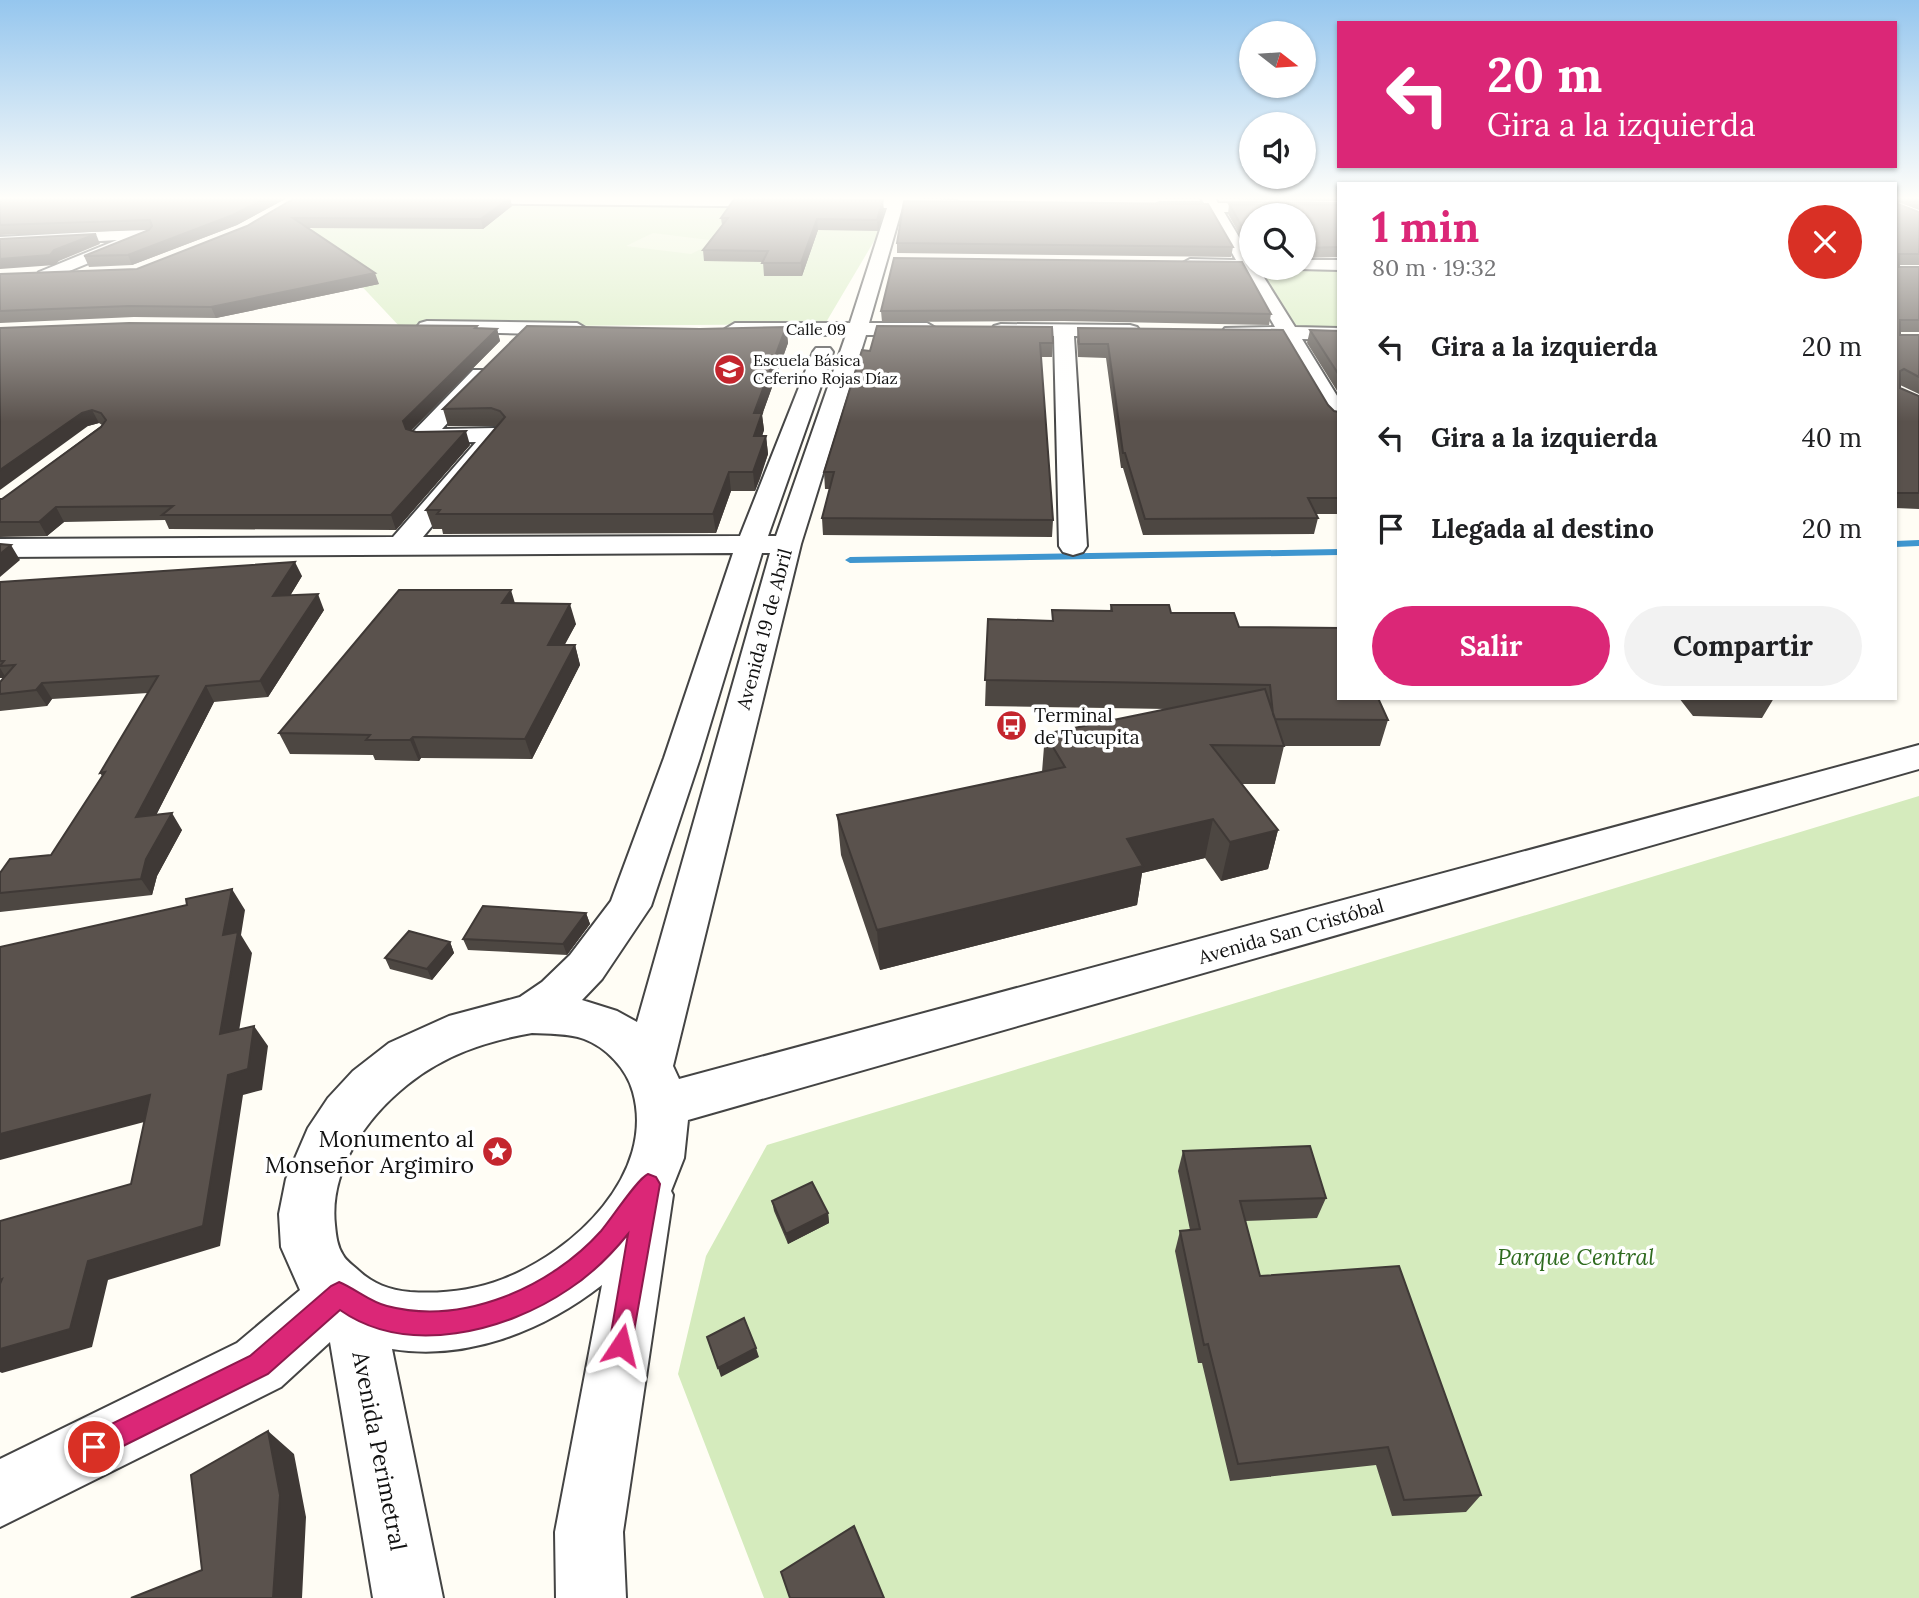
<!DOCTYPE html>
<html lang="es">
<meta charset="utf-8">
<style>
body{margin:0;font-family:Lora,serif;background:#f2f2f2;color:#202124;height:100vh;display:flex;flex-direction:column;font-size:26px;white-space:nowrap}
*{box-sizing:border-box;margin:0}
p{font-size:23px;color:#757577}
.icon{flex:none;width:38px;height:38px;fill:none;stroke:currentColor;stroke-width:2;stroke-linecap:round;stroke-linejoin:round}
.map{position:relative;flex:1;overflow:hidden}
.panel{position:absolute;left:1337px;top:182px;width:560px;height:518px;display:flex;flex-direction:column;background:#fff;border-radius:0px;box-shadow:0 2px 5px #0004}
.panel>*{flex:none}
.hud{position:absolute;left:1337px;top:21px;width:560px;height:147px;border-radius:0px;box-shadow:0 2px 5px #0004;background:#db2777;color:#fff;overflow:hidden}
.needle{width:46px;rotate:107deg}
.fabs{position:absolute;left:1239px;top:21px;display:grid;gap:14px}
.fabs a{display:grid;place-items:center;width:77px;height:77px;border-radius:50%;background:#fff;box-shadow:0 2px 5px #0004;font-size:35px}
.pin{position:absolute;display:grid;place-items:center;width:60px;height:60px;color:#fff;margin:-30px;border:4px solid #fff;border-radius:50%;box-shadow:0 2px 7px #0007}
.me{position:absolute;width:77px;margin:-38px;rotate:10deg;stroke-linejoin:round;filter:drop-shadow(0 0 5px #0008)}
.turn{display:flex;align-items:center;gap:24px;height:147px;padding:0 35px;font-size:32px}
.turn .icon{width:91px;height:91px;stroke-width:2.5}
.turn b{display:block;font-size:49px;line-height:60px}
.round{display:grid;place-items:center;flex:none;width:74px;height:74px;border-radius:37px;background:#f2f2f2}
.summary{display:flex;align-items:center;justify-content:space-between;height:119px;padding:0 35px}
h1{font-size:42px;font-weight:700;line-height:52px;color:#db2777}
.action{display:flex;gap:14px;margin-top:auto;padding:14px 35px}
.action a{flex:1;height:80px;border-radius:42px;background:#db2777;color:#fff;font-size:28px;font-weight:700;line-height:80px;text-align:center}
.action a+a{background:#f2f2f2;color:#202124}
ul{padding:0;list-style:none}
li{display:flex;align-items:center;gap:21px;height:91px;padding:0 35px}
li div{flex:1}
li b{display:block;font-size:26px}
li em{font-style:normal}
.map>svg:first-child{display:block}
.green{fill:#d5ebbd}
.pitch{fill:#e6f2cf}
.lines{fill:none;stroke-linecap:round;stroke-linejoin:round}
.stream{fill:#3f96cf;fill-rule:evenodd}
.minor-casing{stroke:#444;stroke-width:4}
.minor{fill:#fff;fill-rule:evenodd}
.wall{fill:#4d4742}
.shaded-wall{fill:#3f3936}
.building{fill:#5a524d;stroke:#3f3936;stroke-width:2}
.route{fill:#db2777;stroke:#8e194d;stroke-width:2}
.labels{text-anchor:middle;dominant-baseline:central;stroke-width:7;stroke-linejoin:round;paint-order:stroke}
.far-street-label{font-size:16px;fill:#111;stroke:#fff}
.far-poi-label{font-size:16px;fill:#111;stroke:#fff;text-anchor:start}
.street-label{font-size:19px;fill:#111;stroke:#fff}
.poi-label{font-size:19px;fill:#111;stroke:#fff;text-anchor:start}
.near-poi-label{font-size:23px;fill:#111;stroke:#fff;text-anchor:end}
.near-park-label{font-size:23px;font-style:italic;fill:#2f6b1f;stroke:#fff}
.near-street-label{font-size:23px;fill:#111;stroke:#fff}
</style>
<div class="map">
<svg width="1919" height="1598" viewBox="0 0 1919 1598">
<rect width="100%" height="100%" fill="#fffdf5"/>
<path class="green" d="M 372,198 L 896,204 L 825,324 L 400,327 L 309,230 Z
M 1248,265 L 1251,265 L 1251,268 L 1339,265 L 1339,334 L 1289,333 Z
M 1919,796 L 1919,1598 L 764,1598 L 678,1374 L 706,1256 L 767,1145 Z"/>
<path class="pitch" d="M 653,233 L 717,241 L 691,254 L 626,246 Z"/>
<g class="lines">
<path class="stream" d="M 1919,540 L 1919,546 L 1895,547 L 1895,541 Z
M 1339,549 L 1339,555 L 850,563 L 845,560 L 850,557 Z"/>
<defs>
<path id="minor" d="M 353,198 L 904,198 L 955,200 L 962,204 L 955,208 L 902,208 L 869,323 L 927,323 L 937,329 L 927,335 L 866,335 L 801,544 L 673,1066 L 679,1079 L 1919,745 L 1919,769 L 688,1120 L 684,1158 L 671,1191 L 673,1195 L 623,1532 L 626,1598 L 556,1598 L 555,1532 L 602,1285 C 543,1331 467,1361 392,1349 L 443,1598 L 373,1598 L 330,1342 L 281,1387 L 0,1527 L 0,1459 L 237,1343 L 300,1290 L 281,1247 L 279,1214 L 286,1179 L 308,1128 L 328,1098 L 353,1071 L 389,1043 L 449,1016 L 520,997 L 542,982 L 570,955 L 611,901 L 664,758 L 733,553 L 0,557 L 0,539 L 393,537 L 476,442 L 421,443 L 413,441 L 409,436 L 473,370 L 489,370 L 492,375 L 442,429 L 495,428 L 503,430 L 507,435 L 423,537 L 740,536 L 813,352 L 816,348 L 830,348 L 833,352 L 768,536 L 776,536 L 846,335 L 735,335 L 725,329 L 735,323 L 850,323 L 887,208 L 360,202 ZM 762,553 L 770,553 L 637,1022 L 617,1011 L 582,1000 L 602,979 L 651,906 L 700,758 ZM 532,1033 C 549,1034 568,1033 584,1039 C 606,1047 627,1069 633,1092 C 656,1174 574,1252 503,1279 C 472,1291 442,1294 410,1292 C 389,1290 373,1284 358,1270 C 353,1265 346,1261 343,1255 C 337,1246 336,1235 335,1225 C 329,1170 366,1118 407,1085 C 444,1055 486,1041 532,1033 Z
M 1201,198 L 1215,198 L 1218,203 L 1339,204 L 1339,212 L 1224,212 L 1251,257 L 1251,268 L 1258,268 L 1295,327 L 1339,328 L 1339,340 L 1302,339 L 1339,399 L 1339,425 L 1331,423 L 1327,418 L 1282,339 L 1232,338 L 1225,336 L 1222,332 L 1225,328 L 1275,327 L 1242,270 L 1190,269 L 1181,264 L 1190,259 L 1236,260 L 1209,212 L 1159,211 L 1152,207 L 1159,203 L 1204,203 Z
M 146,229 L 152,231 L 154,234 L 152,237 L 45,281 L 39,280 L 36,276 L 39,272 L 117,240 L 0,247 L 0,237 Z
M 1304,260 L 1339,260 L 1339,270 L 1298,269 L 1304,268 Z
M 427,321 L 577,323 L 587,329 L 577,335 L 420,331 L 417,327 L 420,323 Z
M 1001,324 L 1130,325 L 1137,327 L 1140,331 L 1137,335 L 1130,337 L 1074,336 L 1087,546 L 1083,552 L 1073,555 L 1063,552 L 1059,546 L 1054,336 L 994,334 L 991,330 L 994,326 Z"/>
</defs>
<use href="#minor" class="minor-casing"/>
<use href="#minor" class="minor"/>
</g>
<path class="wall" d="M 0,198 L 287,198 L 237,225 L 132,265 L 89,267 L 84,256 L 148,230 L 0,235 Z
M 295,198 L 510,198 L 512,206 L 483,229 L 307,228 L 379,284 L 216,318 L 134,317 L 0,323 L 0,274 L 137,269 L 247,226 Z
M 1073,198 L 1199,198 L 1199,199 Z
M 1218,198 L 1339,198 L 1339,201 L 1219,199 Z
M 1895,198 L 1919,198 L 1919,210 L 1898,202 L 1898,204 L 1919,212 L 1919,265 L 1899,265 L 1899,267 L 1919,267 L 1919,332 L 1900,332 L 1900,335 L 1919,335 L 1919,394 L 1900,385 L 1900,388 L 1919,396 L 1919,509 L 1895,508 Z
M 1229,204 L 1339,205 L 1339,257 L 1304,258 L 1304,215 L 1251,215 L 1251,255 L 1228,214 Z
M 884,211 L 878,231 L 818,230 L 802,276 L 764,276 L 763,262 L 704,261 L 703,250 L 722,225 L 721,218 Z
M 897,243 L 1233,247 L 1231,257 L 897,253 Z
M 894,258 L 1271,314 L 1269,325 L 1064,321 L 882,322 L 881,311 Z
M 477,326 L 478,329 L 497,329 L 500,341 L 411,431 L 470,445 L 396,530 L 169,529 L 165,520 L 64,522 L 47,536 L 0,537 L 0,499 L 2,499 L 102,425 L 99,423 L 88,426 L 0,328 Z
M 877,326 L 1053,343 L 1052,357 L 1041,357 L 1053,520 L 1052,537 L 823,535 L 822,518 L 830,489 L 825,489 L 824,472 L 870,351 Z
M 786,327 L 788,343 L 762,415 L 764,430 L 762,436 L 766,436 L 768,454 L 760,479 L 755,491 L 731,491 L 716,533 L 443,534 L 442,529 L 433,529 L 426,510 L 498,426 L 448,426 L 443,409 L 700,329 Z
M 1078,328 L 1328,405 L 1334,411 L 1339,412 L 1339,514 L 1316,514 L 1318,518 L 1314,534 L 1143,535 L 1123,468 L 1121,468 L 1106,358 L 1078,357 L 1077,341 Z
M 1310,330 L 1339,331 L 1339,394 L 1307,343 Z
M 302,576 L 290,596 L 324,610 L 268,697 L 214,702 L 156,815 L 182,830 L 157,876 L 152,895 L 0,912 L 0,873 L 51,855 L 102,776 L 100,773 L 148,693 L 52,699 L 47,706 L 0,711 L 0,682 L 4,678 L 0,678 L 0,582 Z
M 515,603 L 576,624 L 564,645 L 575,645 L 580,665 L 532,759 L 421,758 L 419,761 L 375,760 L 373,755 L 290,754 L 279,733 Z
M 1111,605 L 1171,613 L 1239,627 L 1388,720 L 1380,746 L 1284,746 L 1275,784 L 1242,784 L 1278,830 L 1268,869 L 1221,881 L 1205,858 L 1142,873 L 1137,905 L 880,970 L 841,855 L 837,815 L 1042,772 L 1045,734 L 1166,709 L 985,706 L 988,619 L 1052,621 L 1052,610 L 1110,611 Z
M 1679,698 L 1774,698 L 1762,718 L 1693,716 Z
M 586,913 L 590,924 L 567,955 L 468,950 L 463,939 Z
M 450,942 L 454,953 L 432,980 L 390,969 L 385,958 Z
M 1183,1151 L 1326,1198 L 1317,1218 L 1245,1221 L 1260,1276 L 1481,1495 L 1466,1512 L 1392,1516 L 1376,1465 L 1230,1481 L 1202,1363 L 1198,1363 L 1175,1251 L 1180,1231 L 1190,1230 L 1178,1171 Z
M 772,1201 L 828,1213 L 829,1223 L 788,1244 L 774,1211 Z"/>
<path class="shaded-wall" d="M 266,198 L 287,198 L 237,225 L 132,265 L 128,255 Z
M 509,198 L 510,198 L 512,206 L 483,229 L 481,219 Z
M 883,200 L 884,211 L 878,231 L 877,220 Z
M 817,219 L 818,230 L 802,276 L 801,263 Z
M 96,234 L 100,244 L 59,261 L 55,265 L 0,269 L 0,259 L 54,250 Z
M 375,273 L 379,284 L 216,318 L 211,307 Z
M 786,327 L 788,343 L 762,415 L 764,430 L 756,454 L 754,436 L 754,413 Z
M 497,329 L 500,341 L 407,434 L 403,421 Z
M 92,410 L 99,423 L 88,426 L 0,490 L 0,470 L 82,413 Z
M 466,431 L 470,445 L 396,530 L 391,515 Z
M 766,436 L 768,454 L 755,491 L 753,472 Z
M 729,472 L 731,491 L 716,533 L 713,514 Z
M 56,507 L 64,522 L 47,536 L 39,522 Z
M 11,545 L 20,560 L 0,577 L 0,554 Z
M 295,562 L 302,576 L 280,612 L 273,596 Z
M 511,590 L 517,610 L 502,603 Z
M 318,594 L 324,610 L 268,697 L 260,681 Z
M 570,604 L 576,624 L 554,665 L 548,645 Z
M 575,645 L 580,665 L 532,759 L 525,739 Z
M 0,668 L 6,678 L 0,678 Z
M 42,683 L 52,699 L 47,706 L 36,690 Z
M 206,686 L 214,702 L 147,833 L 136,817 Z
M 413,737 L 421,758 L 419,761 L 410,740 Z
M 172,813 L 182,830 L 157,876 L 152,895 L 141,879 L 146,859 Z
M 1213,819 L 1205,858 L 1142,873 L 1137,905 L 880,970 L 877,930 L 1127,839 Z
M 1278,830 L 1268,869 L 1221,881 L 1230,842 Z
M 232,889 L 245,910 L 241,935 L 252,953 L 235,1055 L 220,1034 L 223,935 Z
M 586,913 L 590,924 L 567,955 L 563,944 Z
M 450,942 L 454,953 L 432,980 L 427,969 Z
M 254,1026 L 268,1046 L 262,1090 L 243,1095 L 220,1246 L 108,1280 L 92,1347 L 2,1373 L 0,1372 L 0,1349 L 88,1261 L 228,1075 Z
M 150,1095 L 167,1116 L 0,1160 L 0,1134 Z
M 828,1213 L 829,1223 L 788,1244 L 786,1234 Z
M 756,1348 L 759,1357 L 721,1377 L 718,1368 Z
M 268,1431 L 294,1454 L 306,1517 L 302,1598 L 273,1598 Z"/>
<path class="building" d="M 0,198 L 266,198 L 233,215 L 128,255 L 84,256 L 149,230 L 152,226 L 150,220 L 0,225 Z
M 295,198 L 509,198 L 481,219 L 293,218 L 375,273 L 211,307 L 129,306 L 0,311 L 0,274 L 137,269 L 247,226 Z
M 735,198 L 883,200 L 877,220 L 817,219 L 801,263 L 762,263 L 768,251 L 703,250 L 728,218 L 721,218 Z
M 1895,198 L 1898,198 L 1898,204 L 1919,212 L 1919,254 L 1899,254 L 1899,267 L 1919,267 L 1919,320 L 1900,320 L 1900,335 L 1919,335 L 1919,377 L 1904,369 L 1900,371 L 1900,388 L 1919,396 L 1919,493 L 1895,493 Z
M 904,201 L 1208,204 L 1233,247 L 897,243 Z
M 1229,204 L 1339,205 L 1339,247 L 1304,248 L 1304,215 L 1251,215 L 1251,242 Z
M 96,234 L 54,250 L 50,255 L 0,259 L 0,239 Z
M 894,258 L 1242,262 L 1271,314 L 1065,310 L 881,311 Z
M 129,323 L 477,326 L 475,328 L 497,329 L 403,421 L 406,429 L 416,432 L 466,431 L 391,515 L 162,515 L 173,506 L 56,507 L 39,522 L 0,522 L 0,499 L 2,499 L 101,427 L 106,420 L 101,413 L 92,410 L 82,413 L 0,470 L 0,328 Z
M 527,326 L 700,329 L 786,327 L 754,413 L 762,413 L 754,436 L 766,436 L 753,472 L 729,472 L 713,514 L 437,514 L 440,510 L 426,510 L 505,417 L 500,411 L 491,408 L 443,409 Z
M 877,326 L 1052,327 L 1053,343 L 1040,343 L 1053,520 L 822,518 L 834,472 L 824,472 L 862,350 L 870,351 Z
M 1078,328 L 1283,330 L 1328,405 L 1334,411 L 1339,412 L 1339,498 L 1308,498 L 1318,518 L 1145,519 L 1125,453 L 1123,453 L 1108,344 L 1079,344 Z
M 1310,330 L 1339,331 L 1339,375 Z
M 0,544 L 11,545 L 0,554 Z
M 295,562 L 273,596 L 318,594 L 260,681 L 206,686 L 136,817 L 172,813 L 146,859 L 141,879 L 0,893 L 0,873 L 10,859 L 51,855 L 105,772 L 100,773 L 158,676 L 42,683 L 36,690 L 0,694 L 0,682 L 15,665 L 0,666 L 4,661 L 0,661 L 0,582 Z
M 399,590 L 511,590 L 502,603 L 570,604 L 548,645 L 575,645 L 525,739 L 413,737 L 410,740 L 366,740 L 370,735 L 279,733 Z
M 1111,605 L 1169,605 L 1171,613 L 1234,613 L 1239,627 L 1339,628 L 1339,698 L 1378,698 L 1388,720 L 1275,719 L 1273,714 L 1270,685 L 985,680 L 988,619 L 1053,621 L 1052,610 L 1112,611 Z
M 1265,689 L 1284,746 L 1211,745 L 1278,830 L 1230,842 L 1213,819 L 1127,839 L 1143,866 L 877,930 L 837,815 L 1065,767 L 1045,734 Z
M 232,889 L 223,935 L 238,932 L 220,1034 L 254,1026 L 248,1069 L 228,1075 L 203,1226 L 88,1261 L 70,1329 L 0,1349 L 0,1284 L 2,1279 L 0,1280 L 0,1221 L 131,1184 L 150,1095 L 0,1134 L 0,947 L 187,905 L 186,899 Z
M 483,906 L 586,913 L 563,944 L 463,939 Z
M 409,931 L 450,942 L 427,969 L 385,958 Z
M 1310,1146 L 1326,1198 L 1240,1201 L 1260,1276 L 1399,1266 L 1481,1495 L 1404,1500 L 1388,1447 L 1238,1464 L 1208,1344 L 1204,1345 L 1180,1231 L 1200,1229 L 1183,1151 Z
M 812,1182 L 828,1213 L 786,1234 L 772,1201 Z
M 744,1318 L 756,1348 L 718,1368 L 707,1337 Z
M 268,1431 L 280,1495 L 273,1598 L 131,1598 L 202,1570 L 191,1475 Z
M 854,1526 L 884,1598 L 790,1598 L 781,1572 Z"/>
<linearGradient id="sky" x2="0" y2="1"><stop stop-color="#95c6ee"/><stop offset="0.47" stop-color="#fffefa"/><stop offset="1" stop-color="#fffefa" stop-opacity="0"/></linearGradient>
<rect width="1919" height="422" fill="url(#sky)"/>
<path class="route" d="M 648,1174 L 656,1177 L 660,1184 L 630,1354 L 621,1357 L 612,1354 L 609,1345 L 628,1234 C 611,1255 592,1274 569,1289 C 506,1332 407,1357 340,1310 L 268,1374 L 103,1456 L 94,1460 L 85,1456 L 81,1447 L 85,1437 L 250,1356 L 331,1286 L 339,1282 C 356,1289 370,1302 387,1306 C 463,1326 551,1287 601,1231 C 612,1218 638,1178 648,1174 Z"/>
<defs>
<symbol id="school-disc" viewBox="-11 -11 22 22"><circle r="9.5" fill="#c4262e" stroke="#fff"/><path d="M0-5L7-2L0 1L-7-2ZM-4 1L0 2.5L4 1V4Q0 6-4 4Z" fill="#fff"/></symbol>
<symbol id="bus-disc" viewBox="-11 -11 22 22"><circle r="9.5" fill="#c4262e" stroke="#fff"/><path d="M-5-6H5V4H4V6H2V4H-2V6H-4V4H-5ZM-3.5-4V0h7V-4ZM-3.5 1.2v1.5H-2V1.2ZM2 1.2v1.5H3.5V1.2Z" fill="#fff"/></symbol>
<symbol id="sight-disc" viewBox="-11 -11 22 22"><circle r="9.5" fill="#c4262e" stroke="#fff"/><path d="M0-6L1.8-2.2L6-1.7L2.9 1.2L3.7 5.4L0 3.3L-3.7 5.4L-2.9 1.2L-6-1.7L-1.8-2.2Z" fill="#fff"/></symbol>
</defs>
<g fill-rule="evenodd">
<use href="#school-disc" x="712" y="352" width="35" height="35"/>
<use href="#bus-disc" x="994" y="708" width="35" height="35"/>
<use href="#sight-disc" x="480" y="1134" width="35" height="35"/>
</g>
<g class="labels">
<g class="far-street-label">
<text x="816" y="329">Calle 09</text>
</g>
<g class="far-poi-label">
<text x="753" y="360">Escuela Básica<tspan x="753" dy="18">Ceferino Rojas Díaz</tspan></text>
</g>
<g class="street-label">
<text transform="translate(764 629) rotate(-75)">Avenida 19 de Abril</text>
<text transform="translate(1291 931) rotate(-16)">Avenida San Cristóbal</text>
</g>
<g class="poi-label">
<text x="1034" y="715">Terminal<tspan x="1034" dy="22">de Tucupita</tspan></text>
</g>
<g class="near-poi-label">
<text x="474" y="1138">Monumento al<tspan x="474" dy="26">Monseñor Argimiro</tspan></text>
</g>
<g class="near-park-label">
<text x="1576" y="1256">Parque Central</text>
</g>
<g class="near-street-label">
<text transform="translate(380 1451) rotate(79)">Avenida Perimetral</text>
</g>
</g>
</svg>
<div class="fabs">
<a><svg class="needle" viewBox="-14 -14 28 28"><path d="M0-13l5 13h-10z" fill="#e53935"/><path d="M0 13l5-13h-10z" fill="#757577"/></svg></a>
<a><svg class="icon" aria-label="sound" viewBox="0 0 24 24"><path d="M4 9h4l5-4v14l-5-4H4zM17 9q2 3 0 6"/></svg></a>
<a><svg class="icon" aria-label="search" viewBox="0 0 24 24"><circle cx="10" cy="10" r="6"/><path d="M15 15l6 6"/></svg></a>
</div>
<div class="pin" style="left:94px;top:1447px;background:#d93025"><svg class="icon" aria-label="arrive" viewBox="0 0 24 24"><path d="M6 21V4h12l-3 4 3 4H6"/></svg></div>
<svg class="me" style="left:621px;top:1345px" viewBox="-20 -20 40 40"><path d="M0-17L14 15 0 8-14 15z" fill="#db2777" stroke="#fff" stroke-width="4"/></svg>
<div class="hud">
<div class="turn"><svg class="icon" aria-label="left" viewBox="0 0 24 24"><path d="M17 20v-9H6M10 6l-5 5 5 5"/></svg><div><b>20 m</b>Gira a la izquierda</div></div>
</div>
<section class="panel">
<div class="summary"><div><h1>1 min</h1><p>80 m · 19:32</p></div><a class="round" style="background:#d93025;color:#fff"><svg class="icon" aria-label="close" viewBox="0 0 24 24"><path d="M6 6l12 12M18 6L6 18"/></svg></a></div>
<ul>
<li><svg class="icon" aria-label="left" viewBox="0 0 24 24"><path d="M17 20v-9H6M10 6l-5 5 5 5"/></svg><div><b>Gira a la izquierda</b></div><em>20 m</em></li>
<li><svg class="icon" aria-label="left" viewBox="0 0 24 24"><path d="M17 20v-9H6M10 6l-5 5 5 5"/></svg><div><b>Gira a la izquierda</b></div><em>40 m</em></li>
<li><svg class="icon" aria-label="arrive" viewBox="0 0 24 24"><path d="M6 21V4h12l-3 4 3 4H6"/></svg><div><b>Llegada al destino</b></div><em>20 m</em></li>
</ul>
<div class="action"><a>Salir</a><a>Compartir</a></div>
</section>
</div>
